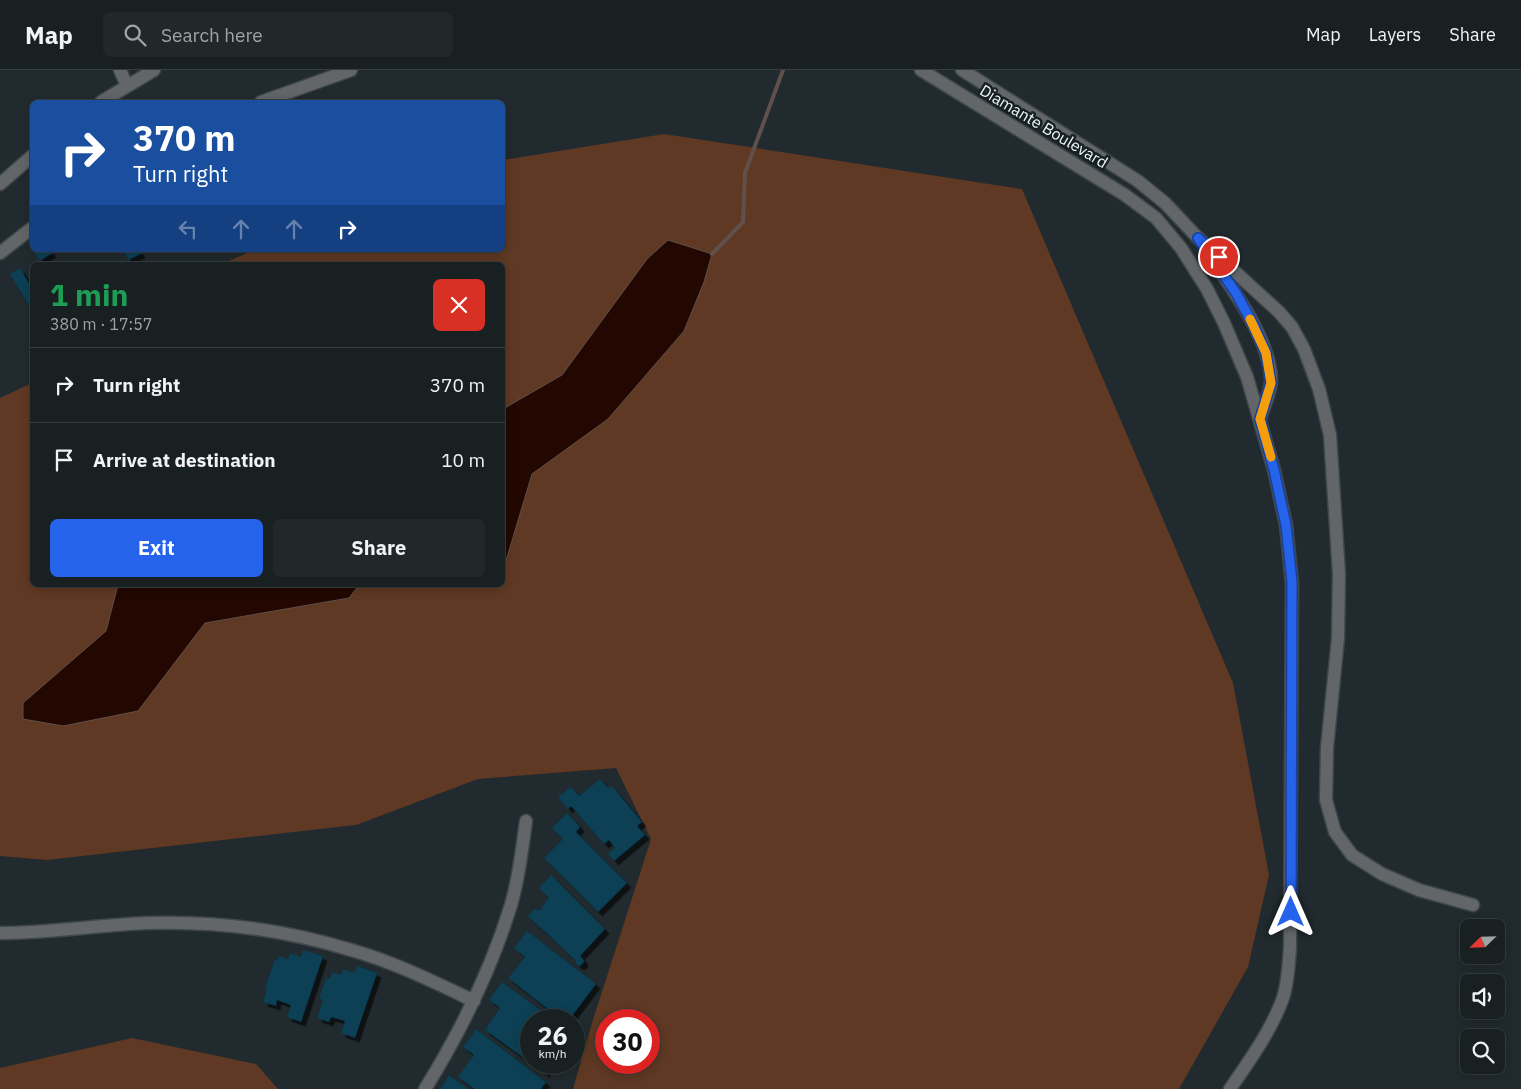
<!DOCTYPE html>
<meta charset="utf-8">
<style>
body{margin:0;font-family:"IBM Plex Sans",sans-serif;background:#22282a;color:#f1f3f6;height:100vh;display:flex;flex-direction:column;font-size:19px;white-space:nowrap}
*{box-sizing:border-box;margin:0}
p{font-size:16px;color:#9fa3a5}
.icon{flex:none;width:28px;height:28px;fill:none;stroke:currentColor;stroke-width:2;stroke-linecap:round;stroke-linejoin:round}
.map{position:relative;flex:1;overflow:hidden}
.sheet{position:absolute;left:30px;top:192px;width:475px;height:325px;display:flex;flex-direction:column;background:#192022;border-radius:8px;box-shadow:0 2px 12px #0003,0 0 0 1px #373e40}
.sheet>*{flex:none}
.hud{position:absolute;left:30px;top:30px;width:475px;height:152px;border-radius:8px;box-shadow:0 2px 12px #0003,0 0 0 1px #373e40;background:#1a4fa0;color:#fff;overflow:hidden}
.needle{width:32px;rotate:247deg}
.controls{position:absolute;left:1460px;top:849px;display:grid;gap:10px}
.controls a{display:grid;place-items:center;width:45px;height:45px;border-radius:8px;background:#192022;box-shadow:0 2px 12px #0003,0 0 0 1px #373e40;font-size:25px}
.speed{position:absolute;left:520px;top:939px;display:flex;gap:10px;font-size:25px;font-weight:700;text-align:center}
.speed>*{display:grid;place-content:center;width:65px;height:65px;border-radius:50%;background:#192022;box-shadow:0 2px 12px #0003,0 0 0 1px #373e40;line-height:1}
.speed small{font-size:12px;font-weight:400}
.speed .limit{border:8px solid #d22;background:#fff;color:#111}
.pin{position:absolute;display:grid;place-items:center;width:42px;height:42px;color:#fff;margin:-21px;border:2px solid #fff;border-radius:50%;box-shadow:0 1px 5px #0007}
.me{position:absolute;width:55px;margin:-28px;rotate:0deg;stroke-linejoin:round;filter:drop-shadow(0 0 4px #0008)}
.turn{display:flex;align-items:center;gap:18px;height:105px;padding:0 20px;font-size:22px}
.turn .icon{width:65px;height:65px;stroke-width:2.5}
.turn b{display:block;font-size:35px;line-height:42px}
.lanes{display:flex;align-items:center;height:48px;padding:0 20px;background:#0003;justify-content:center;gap:25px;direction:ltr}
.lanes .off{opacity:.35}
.round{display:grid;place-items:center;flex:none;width:52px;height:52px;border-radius:8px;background:#22282a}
.summary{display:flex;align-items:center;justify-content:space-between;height:85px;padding:0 20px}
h1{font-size:30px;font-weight:700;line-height:38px;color:#1e9e55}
.primary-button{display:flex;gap:10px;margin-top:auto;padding:10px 20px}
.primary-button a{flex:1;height:58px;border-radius:8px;background:#2563eb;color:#fff;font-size:20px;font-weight:700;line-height:58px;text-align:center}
.primary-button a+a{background:#22282a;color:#f1f3f6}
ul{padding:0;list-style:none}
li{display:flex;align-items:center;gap:15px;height:75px;padding:0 20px;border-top:1px solid #373e40}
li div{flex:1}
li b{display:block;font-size:19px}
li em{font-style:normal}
header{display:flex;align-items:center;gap:30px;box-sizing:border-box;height:70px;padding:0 25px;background:#192022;border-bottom:1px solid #373e40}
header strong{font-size:24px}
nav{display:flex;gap:28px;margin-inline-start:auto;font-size:18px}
.search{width:350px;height:45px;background:#22282a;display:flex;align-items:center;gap:12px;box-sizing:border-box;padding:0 18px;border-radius:8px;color:#9fa3a5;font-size:19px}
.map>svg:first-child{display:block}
.green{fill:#5f3923;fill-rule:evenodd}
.water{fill:#220800;stroke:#604f4a}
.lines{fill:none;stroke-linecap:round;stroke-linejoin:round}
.stream{stroke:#604f4a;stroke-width:4}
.building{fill:#073f54;filter:url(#shadow)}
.minor-casing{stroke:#3e464a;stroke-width:15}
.minor{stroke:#626668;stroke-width:12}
.route-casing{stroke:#184099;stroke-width:12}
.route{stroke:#2563eb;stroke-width:9}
.slow{stroke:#f59e0b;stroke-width:9}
.labels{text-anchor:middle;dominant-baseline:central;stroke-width:5;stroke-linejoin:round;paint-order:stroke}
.street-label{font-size:16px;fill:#eff5f8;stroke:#172024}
</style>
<header>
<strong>Map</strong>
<div class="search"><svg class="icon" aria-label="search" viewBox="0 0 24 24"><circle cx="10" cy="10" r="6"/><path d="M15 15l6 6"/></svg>Search here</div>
<nav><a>Map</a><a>Layers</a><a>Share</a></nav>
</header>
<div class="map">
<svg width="1521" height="1019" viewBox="0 0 1521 1019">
<defs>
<filter id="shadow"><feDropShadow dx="4.5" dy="4.5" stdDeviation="0" flood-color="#0009"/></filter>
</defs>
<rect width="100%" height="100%" fill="#212a2e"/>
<path class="green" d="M 664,64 L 1022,119 L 1233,613 L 1269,805 L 1248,897 L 1179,1019 L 573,1019 L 592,953 L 651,769 L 616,698 L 478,709 L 356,755 L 47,790 L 0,786 L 0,328 L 32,313 L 32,515 L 502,515 L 502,195 L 220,195 L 254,180 L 502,180 L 503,90 ZM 606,950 L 649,950 L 649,992 L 606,992 Z
M 132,968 L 256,994 L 278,1019 L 0,1019 L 0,998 Z"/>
<path class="water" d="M 668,170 L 712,184 L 704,212 L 684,261 L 608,349 L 532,404 L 505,494 L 503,496 L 503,339 L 562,305 L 647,189 Z
M 118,515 L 359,515 L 349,528 L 205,553 L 138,641 L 63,656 L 23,649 L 23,633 L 106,561 Z"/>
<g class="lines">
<path class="stream" d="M 712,184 L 743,152 L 745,103 L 783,0"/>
</g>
<path class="building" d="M 33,180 L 50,180 L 52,183 L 40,191 Z
M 125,180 L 139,180 L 141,184 L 128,190 L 124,181 Z
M 20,198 L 32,218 L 32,240 L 10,204 Z
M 600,709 L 608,718 L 612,716 L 642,752 L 637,756 L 645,765 L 614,791 L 608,784 L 615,778 L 609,770 L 604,774 L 571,736 L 568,739 L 558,727 L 571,717 L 579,726 Z
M 567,743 L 580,757 L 576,762 L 627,813 L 598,842 L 544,788 L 563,769 L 552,758 Z
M 551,805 L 605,859 L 580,886 L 583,889 L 584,892 L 580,896 L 576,894 L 575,890 L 528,846 L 535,838 L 539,841 L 549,828 L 539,818 Z
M 527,861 L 596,914 L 569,950 L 562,950 L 508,908 L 525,887 L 514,878 Z
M 303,880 L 323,886 L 301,952 L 287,947 L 291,935 L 277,930 L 276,936 L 263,932 L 267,919 L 265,918 L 275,889 L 277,890 L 279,886 L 288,889 L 290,883 L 301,887 Z
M 357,896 L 377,903 L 355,968 L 341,963 L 345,951 L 331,947 L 329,952 L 317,948 L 323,930 L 319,929 L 326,908 L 330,909 L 332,902 L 341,905 L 343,899 L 354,903 Z
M 502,912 L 554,950 L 531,950 L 531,992 L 552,992 L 545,1003 L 485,960 L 500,938 L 489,930 Z
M 476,959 L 546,1012 L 541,1019 L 474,1019 L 458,1007 L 474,985 L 463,977 Z
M 449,1005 L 468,1019 L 440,1019 Z"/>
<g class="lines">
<defs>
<path id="minor" d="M 120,0 L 127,16
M 921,0 L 1125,125 L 1156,148 L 1181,178 L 1207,219 L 1224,253 L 1247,307 L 1274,400 L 1286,455 L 1292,513 L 1290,877 C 1289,894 1288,912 1283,928 C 1271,961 1250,990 1230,1019
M 962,0 L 1138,111 L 1165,133 L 1198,168 L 1279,242 L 1292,257 L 1304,279 L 1319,319 L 1330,365 L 1339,504 L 1338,568 L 1327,678 L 1326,730 L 1335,762 L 1352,785 L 1382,804 L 1419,820 L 1473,835
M 101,32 L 154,0
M 261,32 L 351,0
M 0,114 L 32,86
M 0,183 L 32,158
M 1210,186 C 1232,218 1272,272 1271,312 C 1270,324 1263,338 1260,349
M 0,863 C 49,863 99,855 148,853 C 216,851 286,860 351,880 C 394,892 434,912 474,931
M 425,1019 C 461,961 491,900 511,835 C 519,808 522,779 526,751"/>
</defs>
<use href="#minor" class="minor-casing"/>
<use href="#minor" class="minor"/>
</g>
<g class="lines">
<defs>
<path id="route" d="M 1219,187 L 1198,168 L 1236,223 L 1254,256 L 1266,283 L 1271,313 L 1260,349 L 1274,400 L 1286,455 L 1292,512 L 1291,842"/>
</defs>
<use href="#route" class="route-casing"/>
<use href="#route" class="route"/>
<path class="slow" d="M 1250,249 L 1266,283 L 1271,313 L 1260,349 L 1271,387"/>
</g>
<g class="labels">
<g class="street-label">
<text transform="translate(1044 56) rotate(31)">Diamante Boulevard</text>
</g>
</g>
</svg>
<div class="controls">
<a><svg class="needle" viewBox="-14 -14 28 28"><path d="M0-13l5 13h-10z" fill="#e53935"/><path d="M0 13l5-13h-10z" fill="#9fa3a5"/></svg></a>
<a><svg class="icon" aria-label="sound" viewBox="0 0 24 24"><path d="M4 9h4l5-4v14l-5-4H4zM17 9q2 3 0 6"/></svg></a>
<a><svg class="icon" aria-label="search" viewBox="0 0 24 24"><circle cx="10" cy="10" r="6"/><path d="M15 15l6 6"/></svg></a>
</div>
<div class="speed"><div>26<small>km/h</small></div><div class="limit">30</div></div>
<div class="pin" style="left:1219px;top:187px;background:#d93025"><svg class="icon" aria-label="arrive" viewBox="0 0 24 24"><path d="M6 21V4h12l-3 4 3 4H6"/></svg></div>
<svg class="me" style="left:1291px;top:842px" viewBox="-20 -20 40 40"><path d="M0-17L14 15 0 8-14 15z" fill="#2563eb" stroke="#fff" stroke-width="4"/></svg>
<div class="hud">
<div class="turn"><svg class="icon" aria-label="right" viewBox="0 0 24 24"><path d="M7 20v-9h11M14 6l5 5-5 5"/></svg><div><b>370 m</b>Turn right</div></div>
<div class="lanes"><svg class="icon off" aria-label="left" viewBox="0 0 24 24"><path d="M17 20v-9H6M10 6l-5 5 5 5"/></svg><svg class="icon off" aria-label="ahead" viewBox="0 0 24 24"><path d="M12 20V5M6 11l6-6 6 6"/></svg><svg class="icon off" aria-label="ahead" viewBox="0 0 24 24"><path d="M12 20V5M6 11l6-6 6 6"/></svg><svg class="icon" aria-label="right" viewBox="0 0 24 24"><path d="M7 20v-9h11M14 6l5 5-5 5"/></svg></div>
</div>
<section class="sheet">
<div class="summary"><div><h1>1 min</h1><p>380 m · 17:57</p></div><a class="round" style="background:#d93025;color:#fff"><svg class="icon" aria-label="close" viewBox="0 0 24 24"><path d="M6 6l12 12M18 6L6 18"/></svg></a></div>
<ul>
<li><svg class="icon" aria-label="right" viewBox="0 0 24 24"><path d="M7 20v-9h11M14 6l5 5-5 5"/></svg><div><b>Turn right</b></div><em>370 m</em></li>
<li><svg class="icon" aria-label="arrive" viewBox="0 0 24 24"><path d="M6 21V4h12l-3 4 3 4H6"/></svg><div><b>Arrive at destination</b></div><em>10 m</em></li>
</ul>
<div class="primary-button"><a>Exit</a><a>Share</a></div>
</section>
</div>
